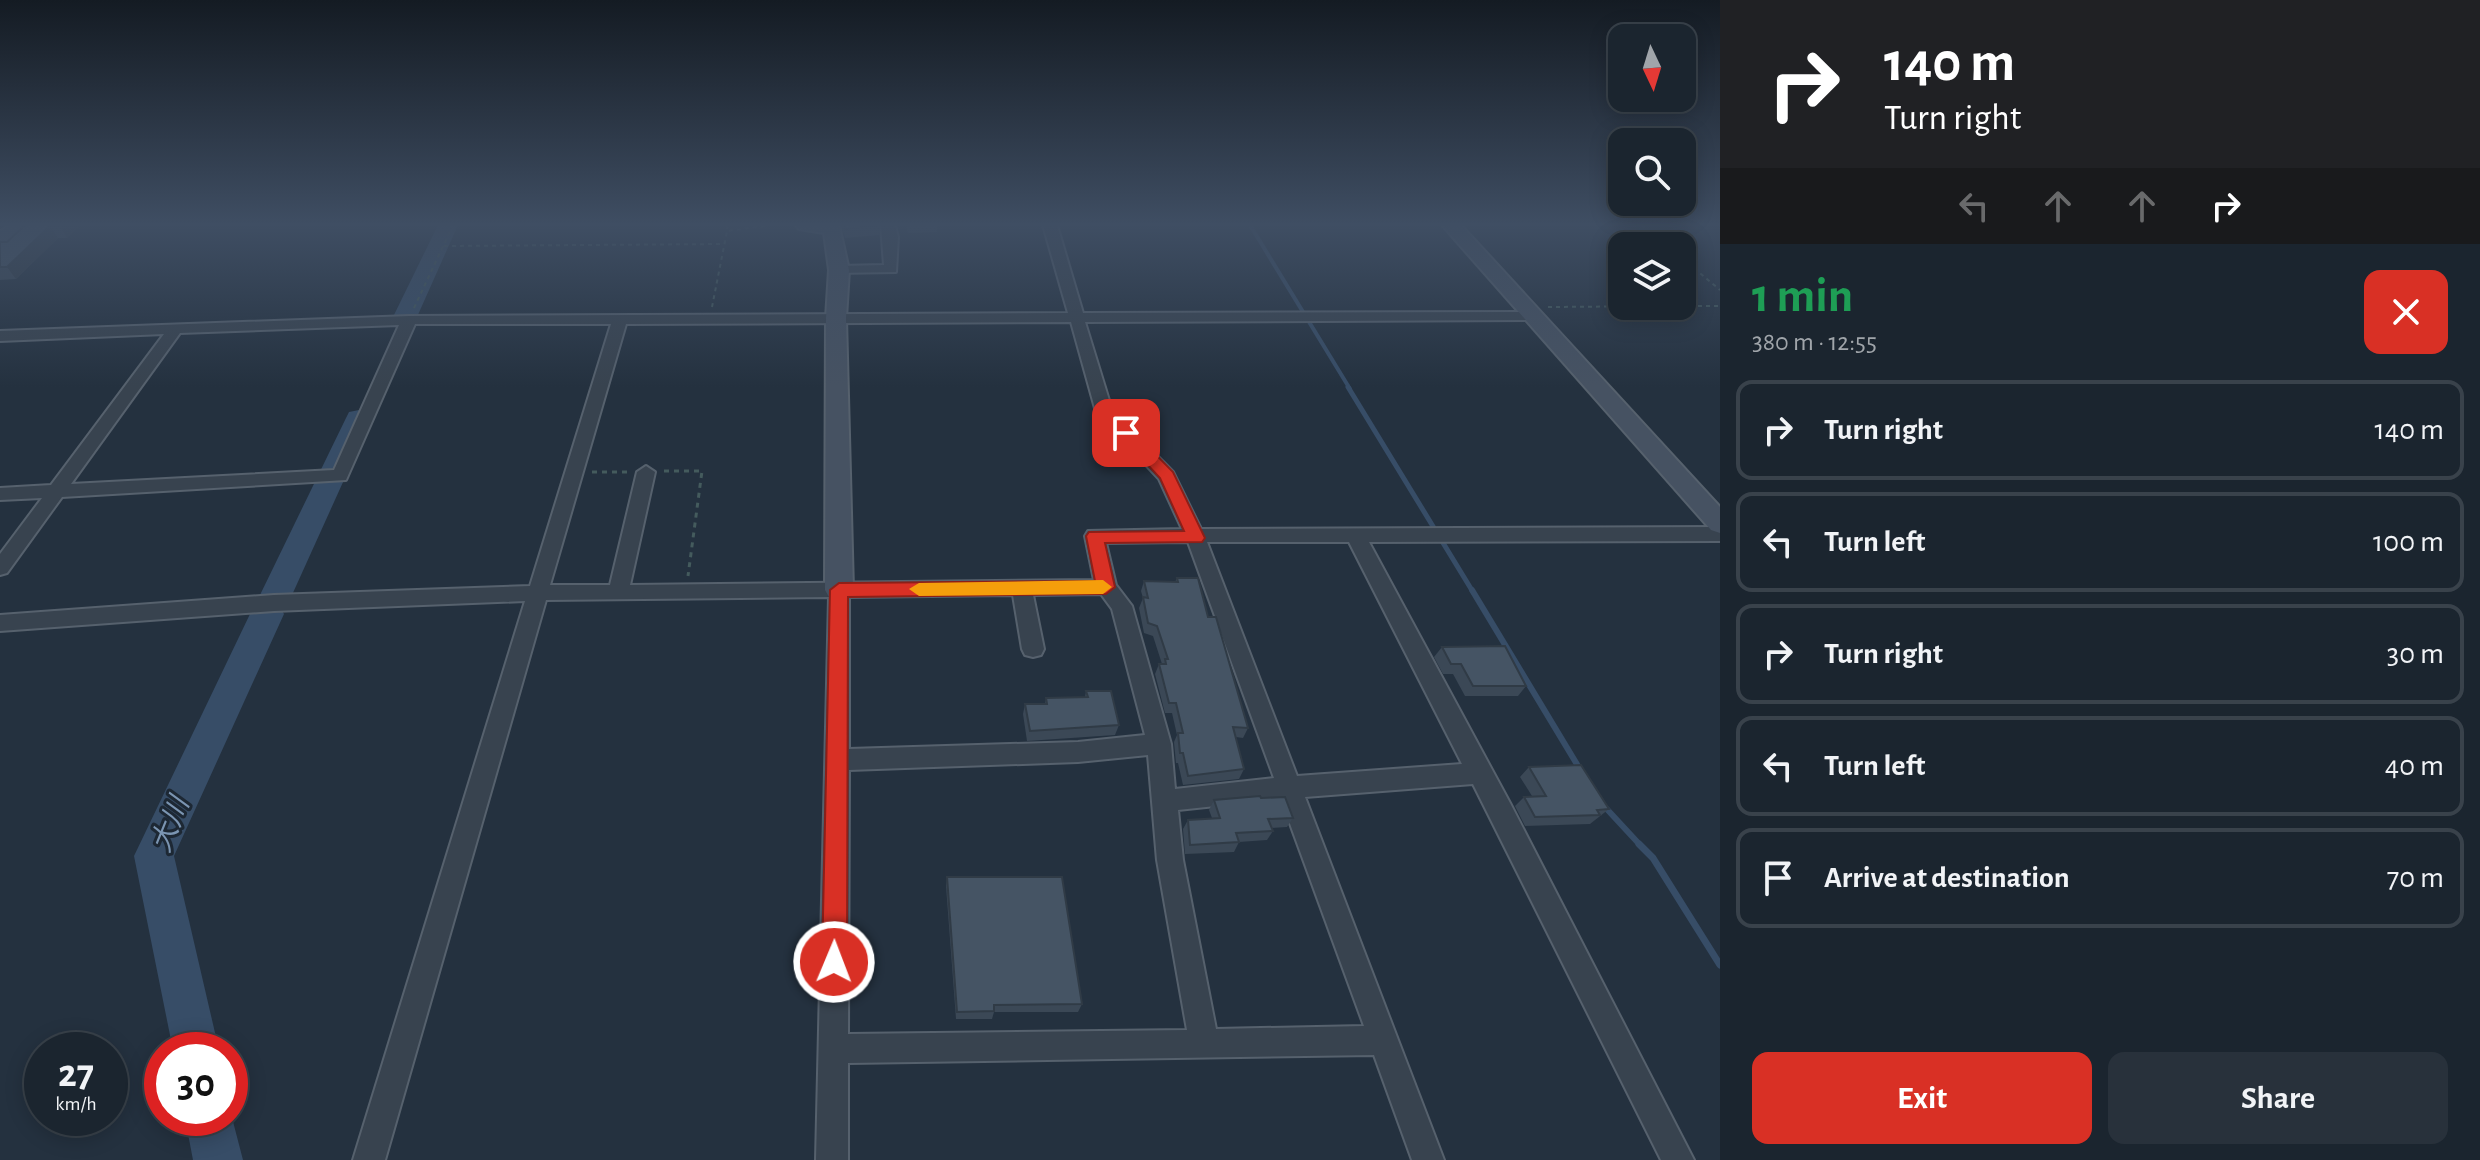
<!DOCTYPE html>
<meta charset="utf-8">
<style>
body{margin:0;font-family:"Alegreya Sans","Noto Sans JP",sans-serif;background:#28313b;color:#f1f3f6;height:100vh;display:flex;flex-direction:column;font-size:30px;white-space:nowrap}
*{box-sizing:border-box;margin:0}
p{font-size:26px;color:#a0a5aa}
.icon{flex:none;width:44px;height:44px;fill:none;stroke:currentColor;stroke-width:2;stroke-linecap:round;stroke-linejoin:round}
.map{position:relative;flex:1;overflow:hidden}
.sheet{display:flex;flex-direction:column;background:#1b252f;width:760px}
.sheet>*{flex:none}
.hud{background:#202124;color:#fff;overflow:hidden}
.needle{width:52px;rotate:176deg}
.buttons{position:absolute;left:1608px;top:24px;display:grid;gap:16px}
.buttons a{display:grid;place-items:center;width:88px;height:88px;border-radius:16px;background:#1b252f;box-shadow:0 4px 20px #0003,0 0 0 2px #39424b;font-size:40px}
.speed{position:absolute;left:24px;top:1032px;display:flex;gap:16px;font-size:40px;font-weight:700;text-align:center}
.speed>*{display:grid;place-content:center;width:104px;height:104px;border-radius:50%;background:#1b252f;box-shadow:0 4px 20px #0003,0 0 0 2px #39424b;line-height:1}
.speed small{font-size:20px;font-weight:400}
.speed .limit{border:12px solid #d22;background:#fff;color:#111}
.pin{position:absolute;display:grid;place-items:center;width:68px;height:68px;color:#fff;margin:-34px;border-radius:16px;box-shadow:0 4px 12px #0006}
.me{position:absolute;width:88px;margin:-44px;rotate:1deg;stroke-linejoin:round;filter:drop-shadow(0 0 6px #0008)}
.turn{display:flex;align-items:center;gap:28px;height:168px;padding:0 32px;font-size:36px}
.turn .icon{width:104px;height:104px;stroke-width:2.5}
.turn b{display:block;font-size:56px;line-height:68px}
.lanes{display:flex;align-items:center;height:76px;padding:0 32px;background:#0003;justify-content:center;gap:40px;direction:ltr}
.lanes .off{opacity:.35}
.round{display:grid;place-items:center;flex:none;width:84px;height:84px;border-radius:16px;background:#28313b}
.overview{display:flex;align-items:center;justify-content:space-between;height:136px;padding:0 32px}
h1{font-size:48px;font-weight:600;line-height:60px;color:#1e9e55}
.cta{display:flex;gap:16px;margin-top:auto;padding:16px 32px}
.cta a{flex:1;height:92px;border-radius:16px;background:#d93025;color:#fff;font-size:32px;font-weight:600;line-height:92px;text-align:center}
.cta a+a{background:#28313b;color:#f1f3f6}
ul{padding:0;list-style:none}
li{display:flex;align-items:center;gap:24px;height:100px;margin:0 16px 12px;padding:0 16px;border:4px solid #39424b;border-radius:16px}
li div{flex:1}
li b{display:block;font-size:30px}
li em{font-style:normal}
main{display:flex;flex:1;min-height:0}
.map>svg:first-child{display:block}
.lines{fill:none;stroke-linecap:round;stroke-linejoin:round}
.stream-far3{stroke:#374d67;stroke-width:4}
.stream-far2{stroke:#374d67;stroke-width:5}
.stream-far1{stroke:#374d67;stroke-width:6}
.stream{stroke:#374d67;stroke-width:7}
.river{fill:#374d67;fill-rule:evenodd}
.street-casing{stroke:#56616d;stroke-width:4}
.secondary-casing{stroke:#56616d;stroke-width:4}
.path-far1{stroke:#445b5d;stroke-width:2;stroke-dasharray:4 4;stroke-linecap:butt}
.path{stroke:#445b5d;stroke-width:3;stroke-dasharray:5 5;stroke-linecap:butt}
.street{fill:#38434f;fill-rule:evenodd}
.secondary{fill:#465262;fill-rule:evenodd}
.wall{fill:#3b4856}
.shaded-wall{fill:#303b46}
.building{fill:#455464;stroke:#303b46;stroke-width:2}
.route{fill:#d93025;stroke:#8d1f18;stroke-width:2}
.slow{fill:#f59e0b}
.labels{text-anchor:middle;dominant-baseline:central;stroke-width:6;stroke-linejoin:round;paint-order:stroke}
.near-water-label{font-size:28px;font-style:italic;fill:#7b95b2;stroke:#1d2834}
</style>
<main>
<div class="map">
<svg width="1720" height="1160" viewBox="0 0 1720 1160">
<rect width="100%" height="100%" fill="#24313f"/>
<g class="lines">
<path class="stream-far3" d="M 1250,225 L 1350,389"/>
<path class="stream-far2" d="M 1348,387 L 1473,592"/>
<path class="stream-far1" d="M 1472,590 L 1581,771
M 1604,806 L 1641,846"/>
<path class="stream" d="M 1639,844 L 1653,858 L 1720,965"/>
<path class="river" d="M 438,225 L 458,225 L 417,317 L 413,322 L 397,322 L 393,317 Z
M 359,410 L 369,412 L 372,418 L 292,595 L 287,604 L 279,606 L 284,614 L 174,856 L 219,1050 L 173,1050 L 134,856 L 250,614 L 255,605 L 264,602 L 260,595 L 346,418 L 349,412 Z
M 230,1110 L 243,1160 L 193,1160 L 185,1118 L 230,1118 Z"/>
<defs>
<path id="street" d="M 881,225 L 895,225 L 898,237 L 896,272 L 834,273 L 832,270 L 839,266 L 884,265 Z
M 1043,225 L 1057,225 L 1083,313 L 1534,312 L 1541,316 L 1534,320 L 1085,322 L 1112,410 L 1173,472 L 1201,529 L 1720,527 L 1720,541 L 1369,542 L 1510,803 L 1694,1160 L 1661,1160 L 1473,784 L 1305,797 L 1444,1160 L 1412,1160 L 1374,1055 L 848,1063 L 848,1160 L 816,1160 L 829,597 L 546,600 L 385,1160 L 353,1160 L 525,601 L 274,611 L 0,631 L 0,615 L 274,595 L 530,586 L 611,324 L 415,324 L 346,480 L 62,497 L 7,573 L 0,575 L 0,554 L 42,498 L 0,500 L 0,488 L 51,485 L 164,334 L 0,341 L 0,331 L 409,316 L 1068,313 ZM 1071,322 L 1096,412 L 1159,479 L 1182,529 L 1088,531 L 1085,536 L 1094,580 L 630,585 L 655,472 L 646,466 L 637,472 L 610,585 L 550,585 L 626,324 ZM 399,325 L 334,470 L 71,484 L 180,333 ZM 1188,542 L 1274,778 L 1175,789 L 1171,744 L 1132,606 L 1116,585 L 1106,543 ZM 1207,542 L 1349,542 L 1462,764 L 1297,776 ZM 1101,594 L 1112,609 L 1145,735 L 1078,742 L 849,749 L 849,597 L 1013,595 L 1022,649 L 1025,655 L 1033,657 L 1041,655 L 1044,649 L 1033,595 ZM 1148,755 L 1157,860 L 1187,1030 L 848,1034 L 849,770 L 1078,762 ZM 1281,799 L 1364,1026 L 1216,1029 L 1183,860 L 1178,810 Z"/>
<path id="secondary" d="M 12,225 L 36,225 L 0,244 L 0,231 Z
M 796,225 L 839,225 L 849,270 L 846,318 L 853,590 L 849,597 L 839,600 L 829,597 L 825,590 L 826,318 L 829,270 L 824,233 L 799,229 Z
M 1442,225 L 1461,225 L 1720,507 L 1720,533 L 1711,530 Z"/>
</defs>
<use href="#street" class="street-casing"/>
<use href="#secondary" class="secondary-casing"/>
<path class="path-far1" d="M 727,225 L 727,231 L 772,225
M 1642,225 L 1667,246
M 444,246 L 724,244
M 1682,258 L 1720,290
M 1682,306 L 1720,306
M 712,307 L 727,231
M 1548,307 L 1680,306
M 414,308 L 453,225"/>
<path class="path" d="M 664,471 L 702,471 L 688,576
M 592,472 L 628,472"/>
<use href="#street" class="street"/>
<use href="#secondary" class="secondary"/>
</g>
<path class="wall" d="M 25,225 L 80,225 L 67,238 L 58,238 L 16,279 L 0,280 L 0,242 L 7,242 Z
M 841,225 L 880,225 L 879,235 L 845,238 Z
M 906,225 L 937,225 L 937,232 L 908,233 Z
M 1177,578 L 1208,617 L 1248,728 L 1243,738 L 1236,737 L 1244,769 L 1239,779 L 1183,785 L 1178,763 L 1176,763 L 1174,742 L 1177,735 L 1172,713 L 1165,713 L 1155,674 L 1159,664 L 1162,664 L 1153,636 L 1144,633 L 1139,608 L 1143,598 L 1141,591 L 1144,581 L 1175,582 Z
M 1442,647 L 1526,686 L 1518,696 L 1465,696 L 1453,674 L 1443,674 L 1434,657 Z
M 1086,691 L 1119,725 L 1115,735 L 1027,741 L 1023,714 L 1025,704 L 1045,704 L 1046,698 L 1085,697 Z
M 1529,767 L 1609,809 L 1590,824 L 1525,826 L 1515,806 L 1524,797 L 1532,796 L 1520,777 Z
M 1261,798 L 1293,818 L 1287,827 L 1271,828 L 1273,831 L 1267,840 L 1239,842 L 1234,852 L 1185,854 L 1183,829 L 1188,820 L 1212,818 L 1209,810 L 1214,800 Z
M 947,877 L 1082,1004 L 1078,1012 L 994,1012 L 992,1019 L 956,1019 L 946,886 Z"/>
<path class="shaded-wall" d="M 60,225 L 80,225 L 67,238 Z
M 50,226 L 58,238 L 16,279 L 7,267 Z"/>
<path class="building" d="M 25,225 L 60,225 L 50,226 L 7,267 L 0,267 L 0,242 L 7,242 Z
M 844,225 L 879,225 L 845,229 Z
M 1177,578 L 1198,578 L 1208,617 L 1216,617 L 1248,728 L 1233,727 L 1244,769 L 1188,776 L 1183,753 L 1180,753 L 1178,733 L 1183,733 L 1176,703 L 1169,703 L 1159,664 L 1166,664 L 1165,659 L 1168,659 L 1157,626 L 1148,623 L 1143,597 L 1148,598 L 1144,581 L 1178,582 Z
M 1505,646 L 1526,686 L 1473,686 L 1461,664 L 1451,664 L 1442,647 Z
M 1086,691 L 1111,691 L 1119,725 L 1030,731 L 1025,704 L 1047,704 L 1046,698 L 1088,697 Z
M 1581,765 L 1609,809 L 1597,810 L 1600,815 L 1535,817 L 1524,797 L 1546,796 L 1529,767 Z
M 1260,796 L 1261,798 L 1285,797 L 1293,818 L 1268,819 L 1273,831 L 1236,833 L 1239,842 L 1190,845 L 1188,820 L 1220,818 L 1214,800 Z
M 947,877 L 1062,877 L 1082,1004 L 994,1005 L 994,1011 L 957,1012 Z"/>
<linearGradient id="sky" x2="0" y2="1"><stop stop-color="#141b23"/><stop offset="0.58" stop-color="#3f4e63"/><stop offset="1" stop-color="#3f4e63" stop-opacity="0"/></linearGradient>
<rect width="1720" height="387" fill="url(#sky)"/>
<path class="route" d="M 1126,428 L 1132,430 L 1173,472 L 1205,538 L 1202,542 L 1105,543 L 1115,587 L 1106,594 L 848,597 L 847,962 L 843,971 L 834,975 L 825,971 L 822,962 L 830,590 L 839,583 L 1095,581 L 1086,536 L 1089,532 L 1184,531 L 1160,478 L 1118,433 Z"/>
<path class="slow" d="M 1103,580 L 1112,587 L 1103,594 L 919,596 L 909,589 L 919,583 Z"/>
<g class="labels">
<g class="near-water-label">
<text transform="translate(171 825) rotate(-68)">大川</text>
</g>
</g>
</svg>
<div class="buttons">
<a><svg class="needle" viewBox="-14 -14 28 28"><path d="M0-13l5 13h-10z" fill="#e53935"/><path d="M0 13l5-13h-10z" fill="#a0a5aa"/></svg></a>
<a><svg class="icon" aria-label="search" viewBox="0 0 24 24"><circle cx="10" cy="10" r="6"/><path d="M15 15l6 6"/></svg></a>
<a><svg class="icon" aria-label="layers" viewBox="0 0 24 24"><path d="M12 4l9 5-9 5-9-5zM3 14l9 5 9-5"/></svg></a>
</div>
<div class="speed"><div>27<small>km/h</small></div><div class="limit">30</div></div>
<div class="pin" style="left:1126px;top:433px;background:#d93025"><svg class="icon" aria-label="arrive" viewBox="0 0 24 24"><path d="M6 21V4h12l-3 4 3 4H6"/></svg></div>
<svg class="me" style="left:834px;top:962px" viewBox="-20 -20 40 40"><circle r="17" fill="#d93025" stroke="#fff" stroke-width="3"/><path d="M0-11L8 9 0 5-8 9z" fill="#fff"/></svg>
</div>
<section class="sheet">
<div class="hud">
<div class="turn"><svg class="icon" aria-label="right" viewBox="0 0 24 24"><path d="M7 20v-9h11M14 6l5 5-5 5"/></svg><div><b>140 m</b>Turn right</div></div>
<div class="lanes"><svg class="icon off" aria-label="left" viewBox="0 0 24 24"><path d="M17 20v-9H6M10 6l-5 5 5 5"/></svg><svg class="icon off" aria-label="ahead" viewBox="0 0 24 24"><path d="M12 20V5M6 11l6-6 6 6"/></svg><svg class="icon off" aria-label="ahead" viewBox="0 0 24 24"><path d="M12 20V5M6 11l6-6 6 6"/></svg><svg class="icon" aria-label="right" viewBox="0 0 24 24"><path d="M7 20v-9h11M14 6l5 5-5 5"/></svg></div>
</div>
<div class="overview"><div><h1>1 min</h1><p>380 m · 12:55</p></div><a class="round" style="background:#d93025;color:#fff"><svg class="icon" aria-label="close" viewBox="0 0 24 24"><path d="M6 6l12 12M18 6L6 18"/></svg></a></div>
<ul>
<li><svg class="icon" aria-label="right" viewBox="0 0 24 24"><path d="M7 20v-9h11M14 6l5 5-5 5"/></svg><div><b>Turn right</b></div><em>140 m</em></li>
<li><svg class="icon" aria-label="left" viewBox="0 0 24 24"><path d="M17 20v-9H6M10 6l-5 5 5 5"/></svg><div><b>Turn left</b></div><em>100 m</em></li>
<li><svg class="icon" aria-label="right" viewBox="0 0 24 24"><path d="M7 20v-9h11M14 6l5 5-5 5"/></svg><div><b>Turn right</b></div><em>30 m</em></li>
<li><svg class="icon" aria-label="left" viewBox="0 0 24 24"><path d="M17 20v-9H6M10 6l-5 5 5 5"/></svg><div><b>Turn left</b></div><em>40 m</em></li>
<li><svg class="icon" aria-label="arrive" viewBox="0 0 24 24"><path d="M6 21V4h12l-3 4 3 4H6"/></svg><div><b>Arrive at destination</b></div><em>70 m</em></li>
</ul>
<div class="cta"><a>Exit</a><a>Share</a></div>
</section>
</main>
